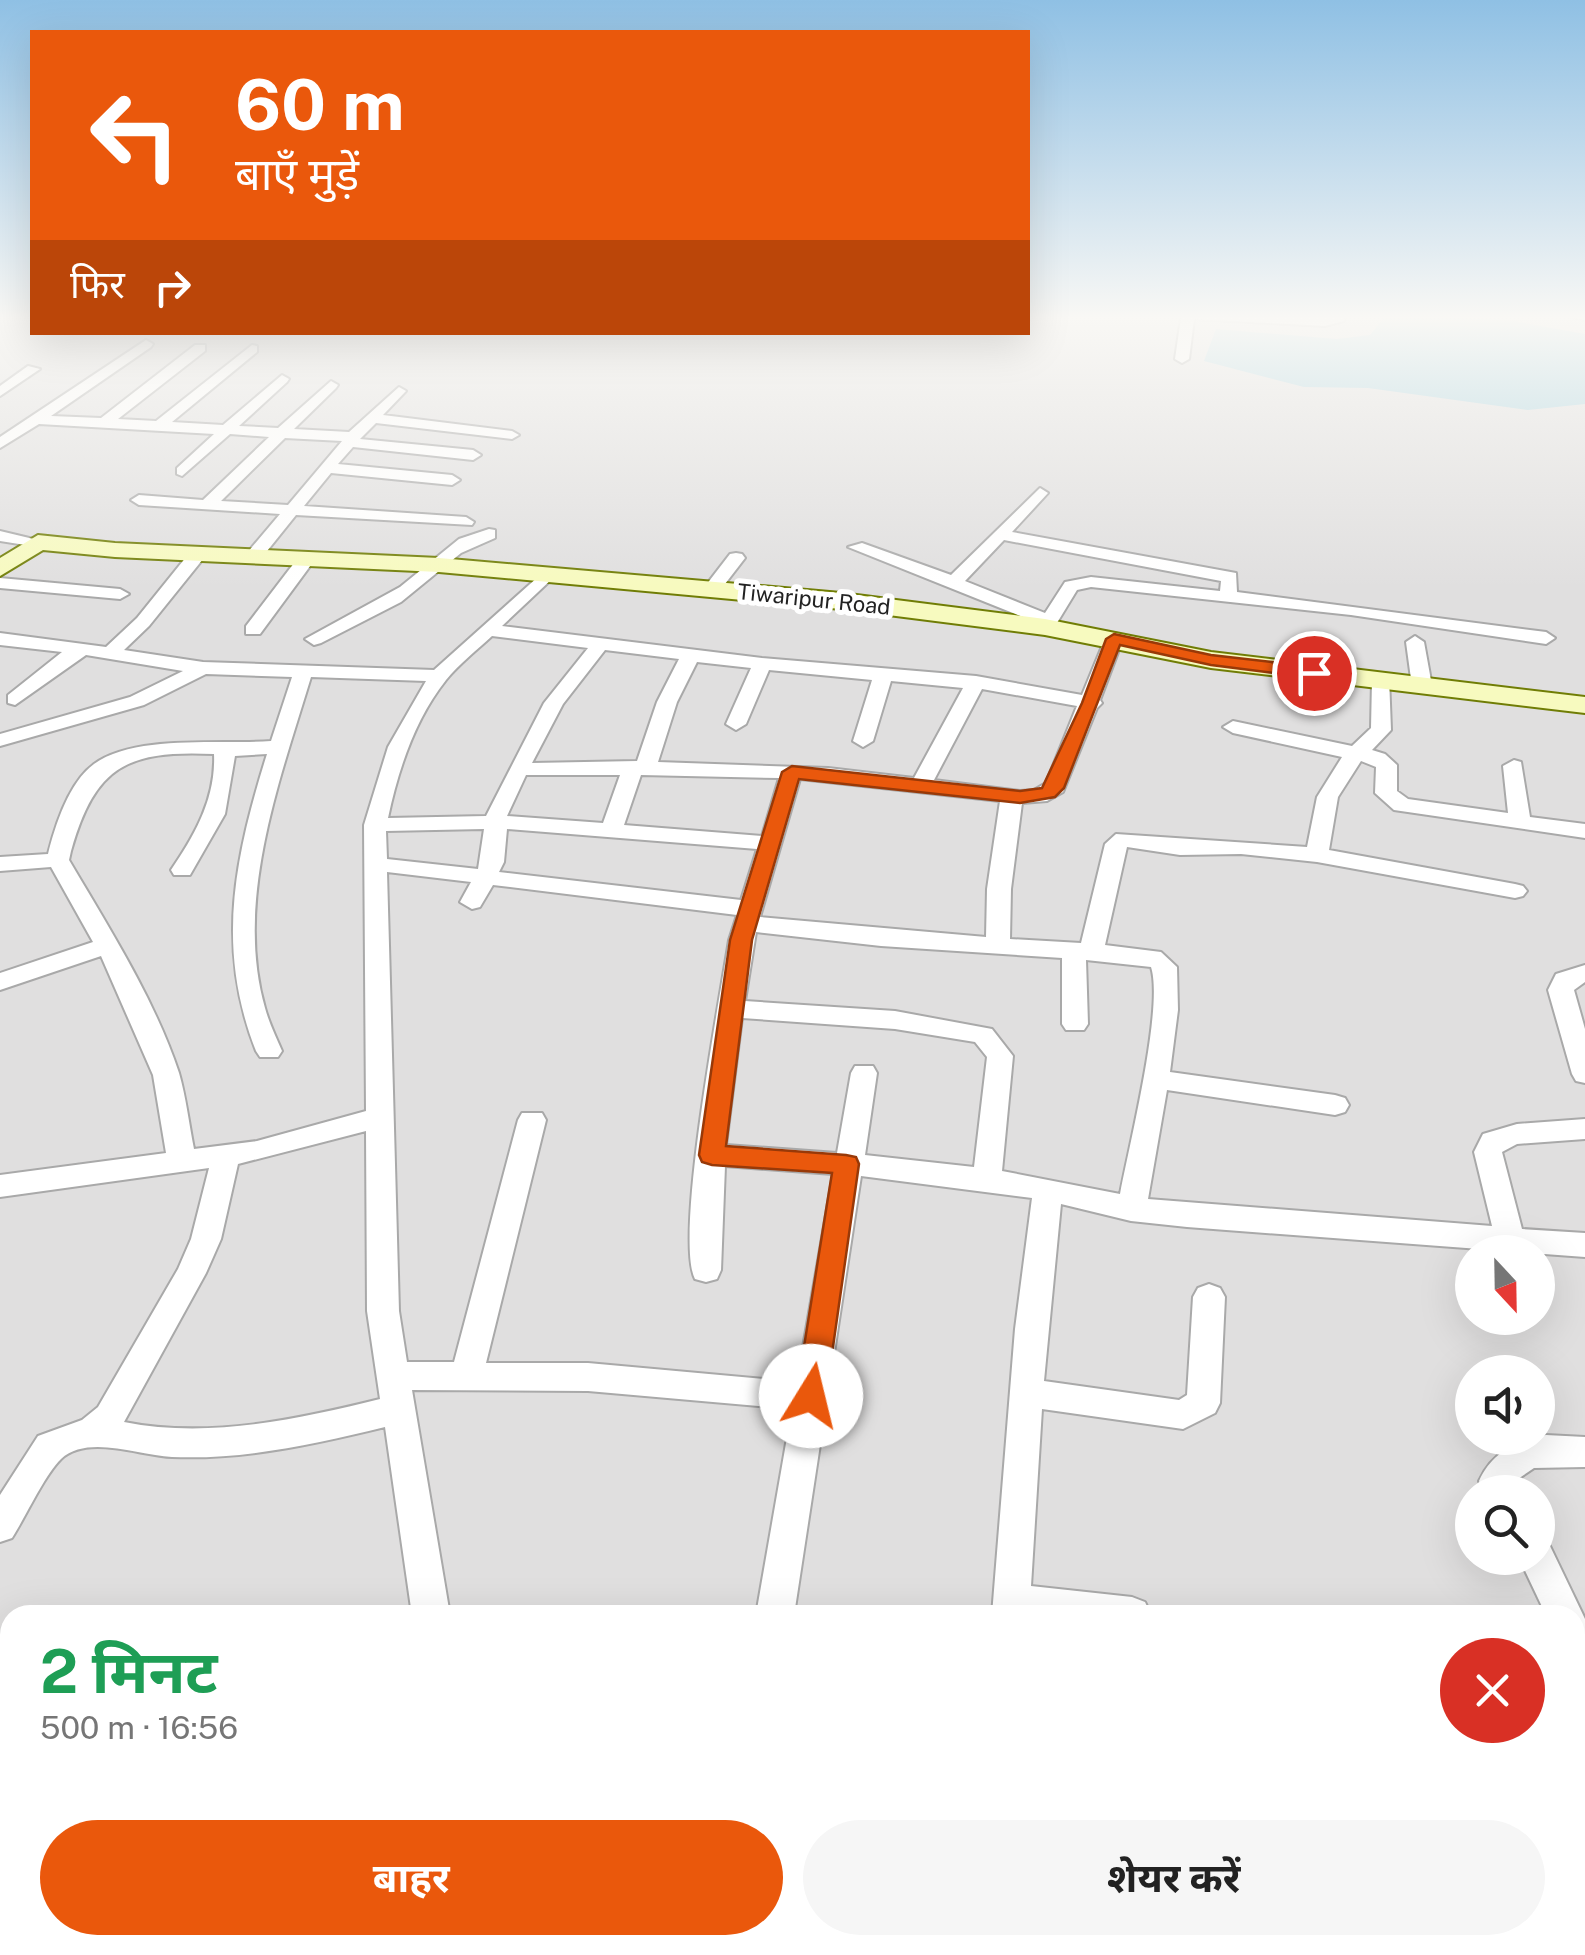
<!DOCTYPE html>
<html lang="hi">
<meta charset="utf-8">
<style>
body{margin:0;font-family:"Public Sans","Noto Sans Devanagari",sans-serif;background:#f6f6f6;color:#222;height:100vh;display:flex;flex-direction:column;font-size:38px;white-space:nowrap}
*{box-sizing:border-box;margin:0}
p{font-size:32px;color:#767676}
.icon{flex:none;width:55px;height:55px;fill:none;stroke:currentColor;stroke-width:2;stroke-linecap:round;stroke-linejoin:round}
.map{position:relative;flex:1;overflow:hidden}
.sheet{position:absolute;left:0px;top:1605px;width:1585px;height:350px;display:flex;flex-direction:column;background:#fff;border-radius:30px 30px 0 0;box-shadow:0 10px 40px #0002}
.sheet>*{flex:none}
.guide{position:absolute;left:30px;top:30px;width:1000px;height:305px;border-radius:0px;box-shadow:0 10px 40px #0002;background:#ea580c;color:#fff;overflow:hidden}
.needle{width:65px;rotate:158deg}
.tools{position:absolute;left:1455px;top:1235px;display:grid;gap:20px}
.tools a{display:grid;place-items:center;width:100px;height:100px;border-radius:50%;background:#fff;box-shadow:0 10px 40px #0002;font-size:50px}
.pin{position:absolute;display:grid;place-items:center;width:85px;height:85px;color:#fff;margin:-42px;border:5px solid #fff;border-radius:50%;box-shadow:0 2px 10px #0007}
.me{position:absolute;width:110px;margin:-55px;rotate:9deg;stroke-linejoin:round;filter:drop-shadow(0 0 8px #0008)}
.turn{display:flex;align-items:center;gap:35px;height:210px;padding:0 40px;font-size:45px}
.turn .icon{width:130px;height:130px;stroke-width:2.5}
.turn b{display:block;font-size:70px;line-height:85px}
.then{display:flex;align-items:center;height:95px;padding:0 40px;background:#0003;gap:20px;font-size:38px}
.round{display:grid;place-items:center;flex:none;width:105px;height:105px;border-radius:52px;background:#f6f6f6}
.head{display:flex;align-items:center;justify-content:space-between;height:170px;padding:0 40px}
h1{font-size:60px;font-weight:700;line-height:75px;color:#1e9e55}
.action{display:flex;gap:20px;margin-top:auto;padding:20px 40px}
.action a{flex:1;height:115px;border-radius:60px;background:#ea580c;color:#fff;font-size:40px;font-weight:700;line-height:115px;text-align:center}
.action a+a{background:#f6f6f6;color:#222}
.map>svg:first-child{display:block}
.residential{fill:#e0dfdf;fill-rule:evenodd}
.water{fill:#aad3df}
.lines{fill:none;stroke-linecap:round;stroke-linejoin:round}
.street-casing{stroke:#a9a9a9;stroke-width:4}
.secondary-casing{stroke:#707d05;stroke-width:4}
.street{fill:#fff;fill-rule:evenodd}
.secondary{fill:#f7fabf;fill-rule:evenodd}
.route{fill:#ea580c;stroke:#983908;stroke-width:2.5}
.labels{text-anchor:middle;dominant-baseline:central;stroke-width:10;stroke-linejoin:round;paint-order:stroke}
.far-street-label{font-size:22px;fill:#222;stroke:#fff}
</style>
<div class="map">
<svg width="1585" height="1955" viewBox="0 0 1585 1955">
<rect width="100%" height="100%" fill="#f2efe9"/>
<path class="residential" d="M 0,315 L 32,315 L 32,332 L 1028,332 L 1028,315 L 1585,315 L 1585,1955 L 0,1955 ZM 1472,1252 L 1538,1252 L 1538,1318 L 1472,1318 ZM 1472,1372 L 1538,1372 L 1538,1438 L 1472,1438 ZM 1472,1492 L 1538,1492 L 1538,1558 L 1472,1558 ZM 10,1615 L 1575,1615 L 1575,1945 L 10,1945 Z"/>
<path class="water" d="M 1386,315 L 1508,320 L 1585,334 L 1585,404 L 1528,410 L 1368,388 L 1304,387 L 1204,361 L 1216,329 L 1337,339 L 1370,335 Z"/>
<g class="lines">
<defs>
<path id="street" d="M 1177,315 L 1325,318 L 1344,315 L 1344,321 L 1325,326 L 1194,319 L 1189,359 L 1182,363 L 1175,359 L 1181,318 Z
M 1563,315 L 1585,315 L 1585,320 Z
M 146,340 L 153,344 L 151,347 L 51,416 L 101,418 L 195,345 L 205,345 L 205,351 L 118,419 L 156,421 L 252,345 L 257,346 L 257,352 L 172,422 L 223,425 L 282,375 L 289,379 L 287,382 L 239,426 L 278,428 L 331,381 L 338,385 L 336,388 L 294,429 L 349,432 L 399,387 L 406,391 L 383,415 L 512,431 L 519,435 L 512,439 L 376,423 L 360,439 L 473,450 L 481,455 L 473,460 L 353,447 L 338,464 L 452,475 L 460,480 L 452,485 L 331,473 L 304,506 L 466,517 L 474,522 L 472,525 L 296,515 L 259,561 L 247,561 L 247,553 L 280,514 L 139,505 L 131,500 L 139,495 L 203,500 L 269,437 L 230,434 L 182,476 L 177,474 L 177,468 L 214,434 L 39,424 L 0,448 L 0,437 ZM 285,438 L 342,441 L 288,505 L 221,501 Z
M 28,366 L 40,369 L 0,396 L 0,386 Z
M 1040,488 L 1048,493 L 1012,532 L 1236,573 L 1237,592 L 1546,632 L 1555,638 L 1546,644 L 1351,615 L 1091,587 L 1077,590 L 1052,631 L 1038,631 L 1038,623 L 848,547 L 862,543 L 951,575 ZM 1004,540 L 1221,581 L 1220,591 L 1091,577 L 1065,582 L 1045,613 L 965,581 Z
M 489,529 L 495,530 L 495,538 L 461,553 L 401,602 L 321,643 L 314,645 L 305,639 L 400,587 L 459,539 Z
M 0,531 L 46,542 L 38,547 L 0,541 Z
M 197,550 L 206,555 L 203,559 L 149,626 L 124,650 L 203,662 L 434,670 L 548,568 L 557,573 L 554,577 L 502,626 L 762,658 L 976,676 L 1082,695 L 1105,639 L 1114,633 L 1121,635 L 1123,639 L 1100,700 L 1102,703 L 1097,708 L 1063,792 L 1047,801 L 1022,803 L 1011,889 L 1010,939 L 1081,943 L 1105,844 L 1116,834 L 1307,847 L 1317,797 L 1342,757 L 1233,733 L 1223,727 L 1233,721 L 1352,746 L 1371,728 L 1372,681 L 1382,675 L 1389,677 L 1391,730 L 1372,750 L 1385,754 L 1397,765 L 1397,791 L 1408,799 L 1508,813 L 1503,766 L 1514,760 L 1521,762 L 1530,817 L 1585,824 L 1585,838 L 1394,810 L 1375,793 L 1376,767 L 1361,761 L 1338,797 L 1329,850 L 1515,884 L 1523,886 L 1527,891 L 1523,896 L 1515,898 L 1317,862 L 1241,854 L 1180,855 L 1127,847 L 1105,945 L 1161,952 L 1177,967 L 1178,1010 L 1170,1072 L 1335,1095 L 1345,1098 L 1349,1105 L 1345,1112 L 1335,1115 L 1167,1090 L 1148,1199 L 1492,1226 L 1474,1152 L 1483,1134 L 1517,1124 L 1585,1119 L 1585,1139 L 1517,1144 L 1502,1152 L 1522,1229 L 1585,1233 L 1585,1257 L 1187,1227 L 1131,1221 L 1061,1204 L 1044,1381 L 1179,1400 L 1187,1395 L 1193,1297 L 1198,1288 L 1209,1284 L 1220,1288 L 1225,1297 L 1220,1403 L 1215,1413 L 1183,1429 L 1042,1409 L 1031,1586 L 1132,1597 L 1145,1602 L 1151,1615 L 992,1615 L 1015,1329 L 1032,1198 L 861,1176 L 794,1615 L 756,1615 L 792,1409 L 588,1391 L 412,1390 L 450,1615 L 412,1615 L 385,1427 C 315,1444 244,1460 172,1457 C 140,1456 88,1434 61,1459 C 44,1476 26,1516 12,1538 L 0,1542 L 0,1495 L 38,1436 L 82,1420 L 98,1407 L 178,1269 L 191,1239 L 209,1168 L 0,1197 L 0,1175 L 166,1153 L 153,1075 L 101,956 L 0,990 L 0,973 L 93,942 L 51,867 L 0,871 L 0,857 L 48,854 C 55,826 69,782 94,764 C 136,734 222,745 271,741 L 292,677 L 206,674 L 144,705 L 0,746 L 0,734 L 130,697 L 183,671 L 86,655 L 15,705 L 8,703 L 8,695 L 62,652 L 0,645 L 0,633 L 106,647 L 137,618 L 191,551 ZM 492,636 L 588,648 L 544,703 L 486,816 L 388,818 C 398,770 415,719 446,680 C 459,664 477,650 492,636 ZM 605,650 L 679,659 L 657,702 L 637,761 L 532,763 L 563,704 ZM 697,662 L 751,668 L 726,724 L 736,730 L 746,724 L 769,670 L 872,680 L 853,741 L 863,747 L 873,741 L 891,681 L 963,688 L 914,778 L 828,768 L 658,762 L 677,702 ZM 311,677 L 426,681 L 388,747 L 364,825 L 366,1111 L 257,1141 L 194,1149 C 189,1124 186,1097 179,1073 C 154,998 109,928 69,860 L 71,851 C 95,766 127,750 214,754 C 216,798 195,835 171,870 L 174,875 L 190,875 L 225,814 L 235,756 L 267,754 C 235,857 215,947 256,1051 L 260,1057 L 278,1057 L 282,1051 C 276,1037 269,1023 265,1008 C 234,901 280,779 311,677 ZM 982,689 L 1077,706 L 1046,783 L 1034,790 L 1020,791 L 934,780 ZM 526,775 L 620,775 L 603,823 L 507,816 ZM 641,775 L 779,778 L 762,836 L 624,825 ZM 800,779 L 1000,801 L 987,889 L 986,937 L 760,917 ZM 484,829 L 478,869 L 387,859 L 386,831 ZM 507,829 L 757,849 L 741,900 L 499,872 L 504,862 ZM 387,872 L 471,882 L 460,902 L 472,909 L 480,907 L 493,885 L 737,915 L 729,940 C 720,998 674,1238 695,1279 L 706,1282 L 717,1279 L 721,1270 L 725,1166 L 833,1174 L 797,1382 L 588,1363 L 486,1363 L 546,1120 L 542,1113 L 522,1113 L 518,1120 L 454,1362 L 407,1362 L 399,1311 ZM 756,932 L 881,946 L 1062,958 L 1062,1024 L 1066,1030 L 1084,1030 L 1088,1024 L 1086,960 L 1151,967 C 1164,1007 1129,1146 1120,1194 L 1002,1171 L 1013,1056 L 992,1029 L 895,1011 L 745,1001 ZM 742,1018 L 895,1029 L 975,1042 L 987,1057 L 974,1167 L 865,1155 L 877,1073 L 873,1066 L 855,1066 L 851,1073 L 837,1153 L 726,1145 ZM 366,1131 L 367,1311 L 380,1399 C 299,1419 209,1439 124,1422 L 206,1273 L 221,1239 L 238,1164 Z
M 307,553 L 316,558 L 260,634 L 246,634 L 246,626 L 301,554 Z
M 736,553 L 742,554 L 745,558 L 718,593 L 706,593 L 703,589 L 730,554 Z
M 0,578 L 120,589 L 129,594 L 120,599 L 0,588 Z
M 1415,636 L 1424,642 L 1432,686 L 1422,692 L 1412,686 L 1406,642 Z
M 1585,965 L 1585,982 L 1574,990 L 1585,1029 L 1585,1083 L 1576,1081 L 1572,1074 L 1548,990 L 1556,974 Z
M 1546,1435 L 1585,1437 L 1585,1467 L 1534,1468 L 1515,1481 L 1517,1492 L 1483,1492 L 1479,1481 C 1492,1452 1516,1441 1546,1435 Z
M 1538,1541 L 1550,1546 L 1585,1619 L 1585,1667 L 1575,1662 L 1575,1615 L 1546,1615 L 1519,1558 L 1538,1558 Z
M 1575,1860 L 1585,1861 L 1585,1903 L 1575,1902 Z
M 459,1945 L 503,1945 L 504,1955 L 460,1955 Z
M 987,1945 L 1031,1945 L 1031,1955 L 987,1955 Z"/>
<path id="secondary" d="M 38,535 L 115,543 L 439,558 L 841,593 L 1045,619 L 1211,652 L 1585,697 L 1585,713 L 1211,668 L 1045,635 L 841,609 L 439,572 L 115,557 L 43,550 L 0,576 L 0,558 Z"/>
</defs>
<use href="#street" class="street-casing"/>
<use href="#secondary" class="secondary-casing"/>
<use href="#street" class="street"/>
<use href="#secondary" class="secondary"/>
</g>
<linearGradient id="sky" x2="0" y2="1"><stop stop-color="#8fc0e4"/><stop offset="0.54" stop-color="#f9f8f5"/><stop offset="1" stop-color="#f9f8f5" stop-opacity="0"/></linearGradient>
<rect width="1585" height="588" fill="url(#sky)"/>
<path class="route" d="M 1114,634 L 1211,655 L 1314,667 L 1323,673 L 1314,678 L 1211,665 L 1120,645 L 1064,788 L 1055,797 L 1020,803 L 799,779 L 752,940 L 726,1146 L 846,1155 L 856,1157 L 859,1164 L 826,1396 L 822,1406 L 811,1409 L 800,1406 L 796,1396 L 832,1173 L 712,1165 L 702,1162 L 699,1155 L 730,940 L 782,772 L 792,766 L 1020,791 L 1042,788 L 1082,703 L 1106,639 Z"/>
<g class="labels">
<g class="far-street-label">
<text transform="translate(814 599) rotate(6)">Tiwaripur Road</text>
</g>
</g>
</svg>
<div class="tools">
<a><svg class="needle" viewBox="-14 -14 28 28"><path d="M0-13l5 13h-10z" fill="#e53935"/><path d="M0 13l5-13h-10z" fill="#767676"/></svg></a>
<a><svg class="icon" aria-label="sound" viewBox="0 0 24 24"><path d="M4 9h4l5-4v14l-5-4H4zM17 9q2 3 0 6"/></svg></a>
<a><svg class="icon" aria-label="search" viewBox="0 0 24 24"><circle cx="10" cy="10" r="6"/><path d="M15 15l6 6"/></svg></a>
</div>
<div class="pin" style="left:1314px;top:673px;background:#d93025"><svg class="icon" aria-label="arrive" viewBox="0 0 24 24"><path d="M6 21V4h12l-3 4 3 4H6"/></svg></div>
<svg class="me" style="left:811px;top:1396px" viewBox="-20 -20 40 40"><circle r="19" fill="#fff"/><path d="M0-13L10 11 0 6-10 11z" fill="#ea580c"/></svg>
<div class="guide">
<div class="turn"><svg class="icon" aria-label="left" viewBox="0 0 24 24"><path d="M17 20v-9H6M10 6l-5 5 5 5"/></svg><div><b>60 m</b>बाएँ मुड़ें</div></div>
<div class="then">फिर<svg class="icon" aria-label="right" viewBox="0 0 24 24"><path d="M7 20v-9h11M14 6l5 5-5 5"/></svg></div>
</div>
<section class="sheet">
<div class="head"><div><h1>2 मिनट</h1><p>500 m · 16:56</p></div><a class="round" style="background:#d93025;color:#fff"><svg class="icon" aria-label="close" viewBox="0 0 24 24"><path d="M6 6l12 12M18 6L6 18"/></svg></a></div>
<div class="action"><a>बाहर</a><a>शेयर करें</a></div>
</section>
</div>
